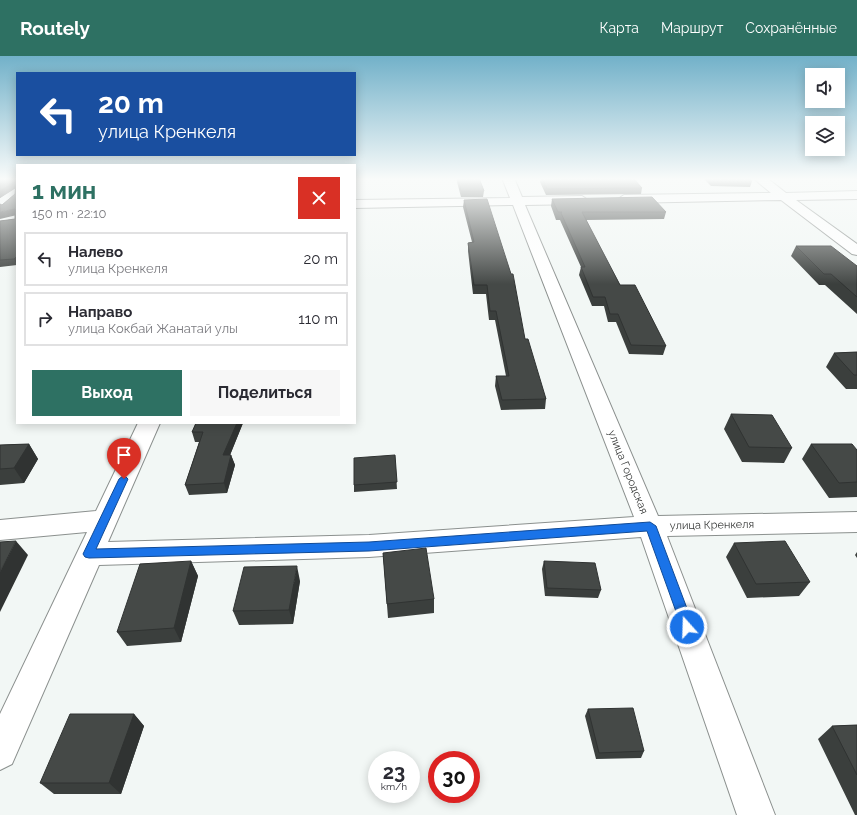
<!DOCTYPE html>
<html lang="ru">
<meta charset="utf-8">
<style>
body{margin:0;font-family:Raleway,sans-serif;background:#f7f7f7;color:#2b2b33;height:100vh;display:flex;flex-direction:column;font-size:15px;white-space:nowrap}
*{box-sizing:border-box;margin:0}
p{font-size:13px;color:#7c7c81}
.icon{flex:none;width:22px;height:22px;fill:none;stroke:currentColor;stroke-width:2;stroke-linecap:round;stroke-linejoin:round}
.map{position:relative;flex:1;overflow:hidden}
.details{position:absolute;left:16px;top:108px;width:340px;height:260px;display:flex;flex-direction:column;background:#fff;border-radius:0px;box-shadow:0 2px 10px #0003}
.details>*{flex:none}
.hud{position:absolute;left:16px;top:16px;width:340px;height:84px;border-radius:0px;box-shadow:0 2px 10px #0003;background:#1a4fa0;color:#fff;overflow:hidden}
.fabs{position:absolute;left:805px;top:12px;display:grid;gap:8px}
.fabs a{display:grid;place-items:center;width:40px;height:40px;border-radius:0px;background:#fff;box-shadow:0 2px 10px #0003;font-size:20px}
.speed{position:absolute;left:368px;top:695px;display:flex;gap:8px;font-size:20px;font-weight:700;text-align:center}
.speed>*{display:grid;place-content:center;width:52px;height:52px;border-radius:50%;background:#fff;box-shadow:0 2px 10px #0003;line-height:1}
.speed small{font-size:10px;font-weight:400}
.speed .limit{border:6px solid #d22;background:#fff;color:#111}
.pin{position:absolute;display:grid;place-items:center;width:34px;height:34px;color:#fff;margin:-41px -17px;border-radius:50% 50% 50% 0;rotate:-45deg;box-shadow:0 0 4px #0007}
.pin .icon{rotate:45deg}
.me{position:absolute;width:44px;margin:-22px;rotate:340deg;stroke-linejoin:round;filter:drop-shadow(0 0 3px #0008)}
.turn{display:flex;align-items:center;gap:14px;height:84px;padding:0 16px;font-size:18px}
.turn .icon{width:52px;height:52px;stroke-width:2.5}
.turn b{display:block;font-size:28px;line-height:34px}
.round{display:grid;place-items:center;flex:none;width:42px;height:42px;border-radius:0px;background:#f7f7f7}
.head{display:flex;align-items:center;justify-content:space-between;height:68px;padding:0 16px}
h1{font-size:24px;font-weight:700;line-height:30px;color:#2e7163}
.button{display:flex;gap:8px;margin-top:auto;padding:8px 16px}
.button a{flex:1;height:46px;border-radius:0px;background:#2e7163;color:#fff;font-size:16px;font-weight:700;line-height:46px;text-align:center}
.button a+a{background:#f7f7f7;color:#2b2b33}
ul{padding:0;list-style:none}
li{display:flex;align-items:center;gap:12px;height:54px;margin:0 8px 6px;padding:0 8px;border:2px solid #e1e1e2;border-radius:0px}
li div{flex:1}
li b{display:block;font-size:15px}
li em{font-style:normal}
header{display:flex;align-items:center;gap:24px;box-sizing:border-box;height:56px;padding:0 20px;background:#2e7163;color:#fff}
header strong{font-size:19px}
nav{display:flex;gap:22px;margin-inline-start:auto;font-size:14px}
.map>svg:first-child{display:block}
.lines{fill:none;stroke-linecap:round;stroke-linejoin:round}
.minor-casing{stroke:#8b908e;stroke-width:2}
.minor{fill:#fff;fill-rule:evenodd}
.wall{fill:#3b3f3d}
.shaded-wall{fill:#303332}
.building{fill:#454947;stroke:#303332}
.route{fill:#1a73e8;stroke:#114b97}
.labels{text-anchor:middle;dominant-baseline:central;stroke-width:4;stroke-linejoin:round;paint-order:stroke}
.street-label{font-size:11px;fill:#373938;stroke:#fff}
</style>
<header>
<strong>Routely</strong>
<nav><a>Карта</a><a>Маршрут</a><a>Сохранённые</a></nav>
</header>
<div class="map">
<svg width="857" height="759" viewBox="0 0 857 759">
<rect width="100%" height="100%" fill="#f2f7f5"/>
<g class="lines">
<defs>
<path id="minor" d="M 502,122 L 514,122 L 522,141 L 582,140 L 588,144 L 582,148 L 525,149 L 658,460 L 857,456 L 857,476 L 667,480 L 775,759 L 737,759 L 641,481 L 369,501 L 99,509 L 12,708 L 0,714 L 0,658 L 87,476 L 0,484 L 0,464 L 96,455 L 138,367 L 160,367 L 108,486 L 369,479 L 634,461 L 513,149 L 355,152 L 355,144 L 510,142 Z
M 753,122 L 767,122 L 786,137 L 857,135 L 857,143 L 796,144 L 857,188 L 857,199 L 852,198 L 781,144 L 624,147 L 618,143 L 624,139 L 771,137 Z"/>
</defs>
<use href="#minor" class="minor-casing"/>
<use href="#minor" class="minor"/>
</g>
<path class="wall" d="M 17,122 L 17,209 L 0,211 L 0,165 L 15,163 L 15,159 L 2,149 L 15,138 L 15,132 L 0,142 L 0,123 Z
M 456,122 L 479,122 L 484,135 L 483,141 L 461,141 Z
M 541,122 L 633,122 L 642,132 L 641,138 L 546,139 L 540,126 Z
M 703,122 L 749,122 L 752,125 L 750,131 L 711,130 Z
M 552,143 L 666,156 L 664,163 L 586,164 L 620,229 L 666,290 L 663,299 L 629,298 L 616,266 L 608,266 L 604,250 L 592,250 L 579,219 L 581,211 L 560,164 L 556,164 L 551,150 Z
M 464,144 L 525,283 L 546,343 L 545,353 L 501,354 L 495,330 L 496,320 L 506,320 L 495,264 L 489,264 L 486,238 L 473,238 L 468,195 L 468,187 L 472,186 L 463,151 Z
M 796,190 L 857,210 L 857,258 L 825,229 L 819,229 L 791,200 Z
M 857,296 L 857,333 L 846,333 L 826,311 L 834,297 Z
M 731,358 L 792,392 L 784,407 L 742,406 L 724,373 Z
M 196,367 L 243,367 L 230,399 L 231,399 L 235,409 L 227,437 L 189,439 L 185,429 L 199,386 L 195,386 L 192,376 Z
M 29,388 L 38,403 L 24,427 L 0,429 L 0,389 Z
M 811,388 L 857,394 L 857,441 L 829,442 L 802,403 Z
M 395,399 L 397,433 L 354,436 L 354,429 Z
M 734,487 L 810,526 L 799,540 L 747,542 L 726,501 Z
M 857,496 L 857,502 L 855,499 Z
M 383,497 L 434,543 L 434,557 L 388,562 Z
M 191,505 L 198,520 L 181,586 L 127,590 L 117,576 Z
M 544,505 L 601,534 L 598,542 L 545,540 L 542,513 Z
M 300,525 L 293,568 L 239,569 L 233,555 Z
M 588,653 L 644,695 L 641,702 L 596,703 L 585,660 Z
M 134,658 L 144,670 L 121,738 L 54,738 L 40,727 Z
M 857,669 L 857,759 L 855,759 L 818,683 L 832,670 Z"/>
<path class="shaded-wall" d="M 14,126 L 16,132 L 0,142 L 0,135 Z
M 15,153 L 17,159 L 0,163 L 0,156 Z
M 17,200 L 17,209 L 14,203 Z
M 237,367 L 243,367 L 226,409 L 223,399 Z
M 29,388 L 38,403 L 24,427 L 14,412 Z
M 231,399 L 235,409 L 227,437 L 224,427 Z
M 16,485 L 28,499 L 0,556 L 0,516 Z
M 191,505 L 198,520 L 181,586 L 174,572 Z
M 297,510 L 300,525 L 293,568 L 289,554 Z
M 134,658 L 144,670 L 121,738 L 109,727 Z"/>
<path class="building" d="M 0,122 L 17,122 L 17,200 L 14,203 L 0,204 L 0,165 L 15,163 L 15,153 L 0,156 L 0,148 L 2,149 L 15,138 L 16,126 L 14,126 L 0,135 Z
M 458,122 L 479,122 L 484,135 L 461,135 Z
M 542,122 L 633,122 L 642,132 L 547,133 Z
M 710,122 L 749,122 L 752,125 L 713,125 Z
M 652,141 L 666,156 L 582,156 L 620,229 L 635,229 L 666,290 L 631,289 L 618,258 L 610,258 L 605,241 L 593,241 L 581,211 L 585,211 L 561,157 L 562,156 L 558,156 L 552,143 Z
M 487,143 L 511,218 L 513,218 L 525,283 L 528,283 L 546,343 L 502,344 L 496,320 L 509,320 L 496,255 L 490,255 L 487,229 L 474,229 L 468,187 L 474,186 L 464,144 Z
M 796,190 L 831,190 L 857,210 L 857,241 L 831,218 L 824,218 Z
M 857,296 L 857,319 L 854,319 L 834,297 Z
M 731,358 L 772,359 L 792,392 L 749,391 Z
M 196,367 L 237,367 L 223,399 L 231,399 L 224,427 L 185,429 L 203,376 L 192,376 Z
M 29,388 L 14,412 L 0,413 L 0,389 Z
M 811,388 L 852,388 L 857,394 L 857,426 L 839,427 Z
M 395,399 L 397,426 L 354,429 L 354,402 Z
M 16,485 L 0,516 L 0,486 Z
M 785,485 L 810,526 L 756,528 L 734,487 Z
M 426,492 L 434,543 L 387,548 L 383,497 Z
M 191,505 L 174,572 L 117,576 L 140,508 Z
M 544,505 L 595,507 L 601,534 L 547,532 Z
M 297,510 L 289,554 L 233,555 L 244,511 Z
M 633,652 L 644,695 L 599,697 L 588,653 Z
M 70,658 L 134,658 L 109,727 L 40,727 Z
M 857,669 L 857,719 L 832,670 Z"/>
<linearGradient id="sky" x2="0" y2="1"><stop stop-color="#72b1c9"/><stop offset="0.54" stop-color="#f9fbfa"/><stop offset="1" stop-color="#f9fbfa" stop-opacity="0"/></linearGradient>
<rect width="857" height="228" fill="url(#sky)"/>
<path class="route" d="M 124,419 L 128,423 L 96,493 L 369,486 L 650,466 L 656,470 L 694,571 L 692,575 L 687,577 L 683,575 L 647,475 L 369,495 L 89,502 L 85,501 L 83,498 L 119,423 Z"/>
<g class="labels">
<g class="street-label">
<text transform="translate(628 416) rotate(68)">улица Городская</text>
<text transform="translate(712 469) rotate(-1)">улица Кренкеля</text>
</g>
</g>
</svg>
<div class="fabs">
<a><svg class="icon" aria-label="sound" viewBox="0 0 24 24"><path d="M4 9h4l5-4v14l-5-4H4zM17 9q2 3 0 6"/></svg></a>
<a><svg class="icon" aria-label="layers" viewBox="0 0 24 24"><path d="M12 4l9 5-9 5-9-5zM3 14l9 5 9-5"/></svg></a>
</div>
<div class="speed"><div>23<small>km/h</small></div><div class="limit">30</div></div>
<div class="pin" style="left:124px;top:423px;background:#d93025"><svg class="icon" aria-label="arrive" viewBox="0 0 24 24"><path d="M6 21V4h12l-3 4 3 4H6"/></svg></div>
<svg class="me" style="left:687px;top:571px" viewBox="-20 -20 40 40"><circle r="17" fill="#1a73e8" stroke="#fff" stroke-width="3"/><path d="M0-11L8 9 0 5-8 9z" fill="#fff"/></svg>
<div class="hud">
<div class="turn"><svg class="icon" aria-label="left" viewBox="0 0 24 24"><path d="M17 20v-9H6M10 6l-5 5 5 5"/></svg><div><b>20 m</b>улица Кренкеля</div></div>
</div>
<section class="details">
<div class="head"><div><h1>1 мин</h1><p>150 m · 22:10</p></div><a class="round" style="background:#d93025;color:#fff"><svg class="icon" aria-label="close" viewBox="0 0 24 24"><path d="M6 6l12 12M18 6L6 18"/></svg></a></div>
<ul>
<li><svg class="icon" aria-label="left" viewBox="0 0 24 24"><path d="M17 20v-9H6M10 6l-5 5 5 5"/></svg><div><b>Налево</b><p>улица Кренкеля</p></div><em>20 m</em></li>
<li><svg class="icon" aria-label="right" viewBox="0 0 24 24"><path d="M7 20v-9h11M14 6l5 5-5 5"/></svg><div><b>Направо</b><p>улица Кокбай Жанатай улы</p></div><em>110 m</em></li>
</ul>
<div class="button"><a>Выход</a><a>Поделиться</a></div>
</section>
</div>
